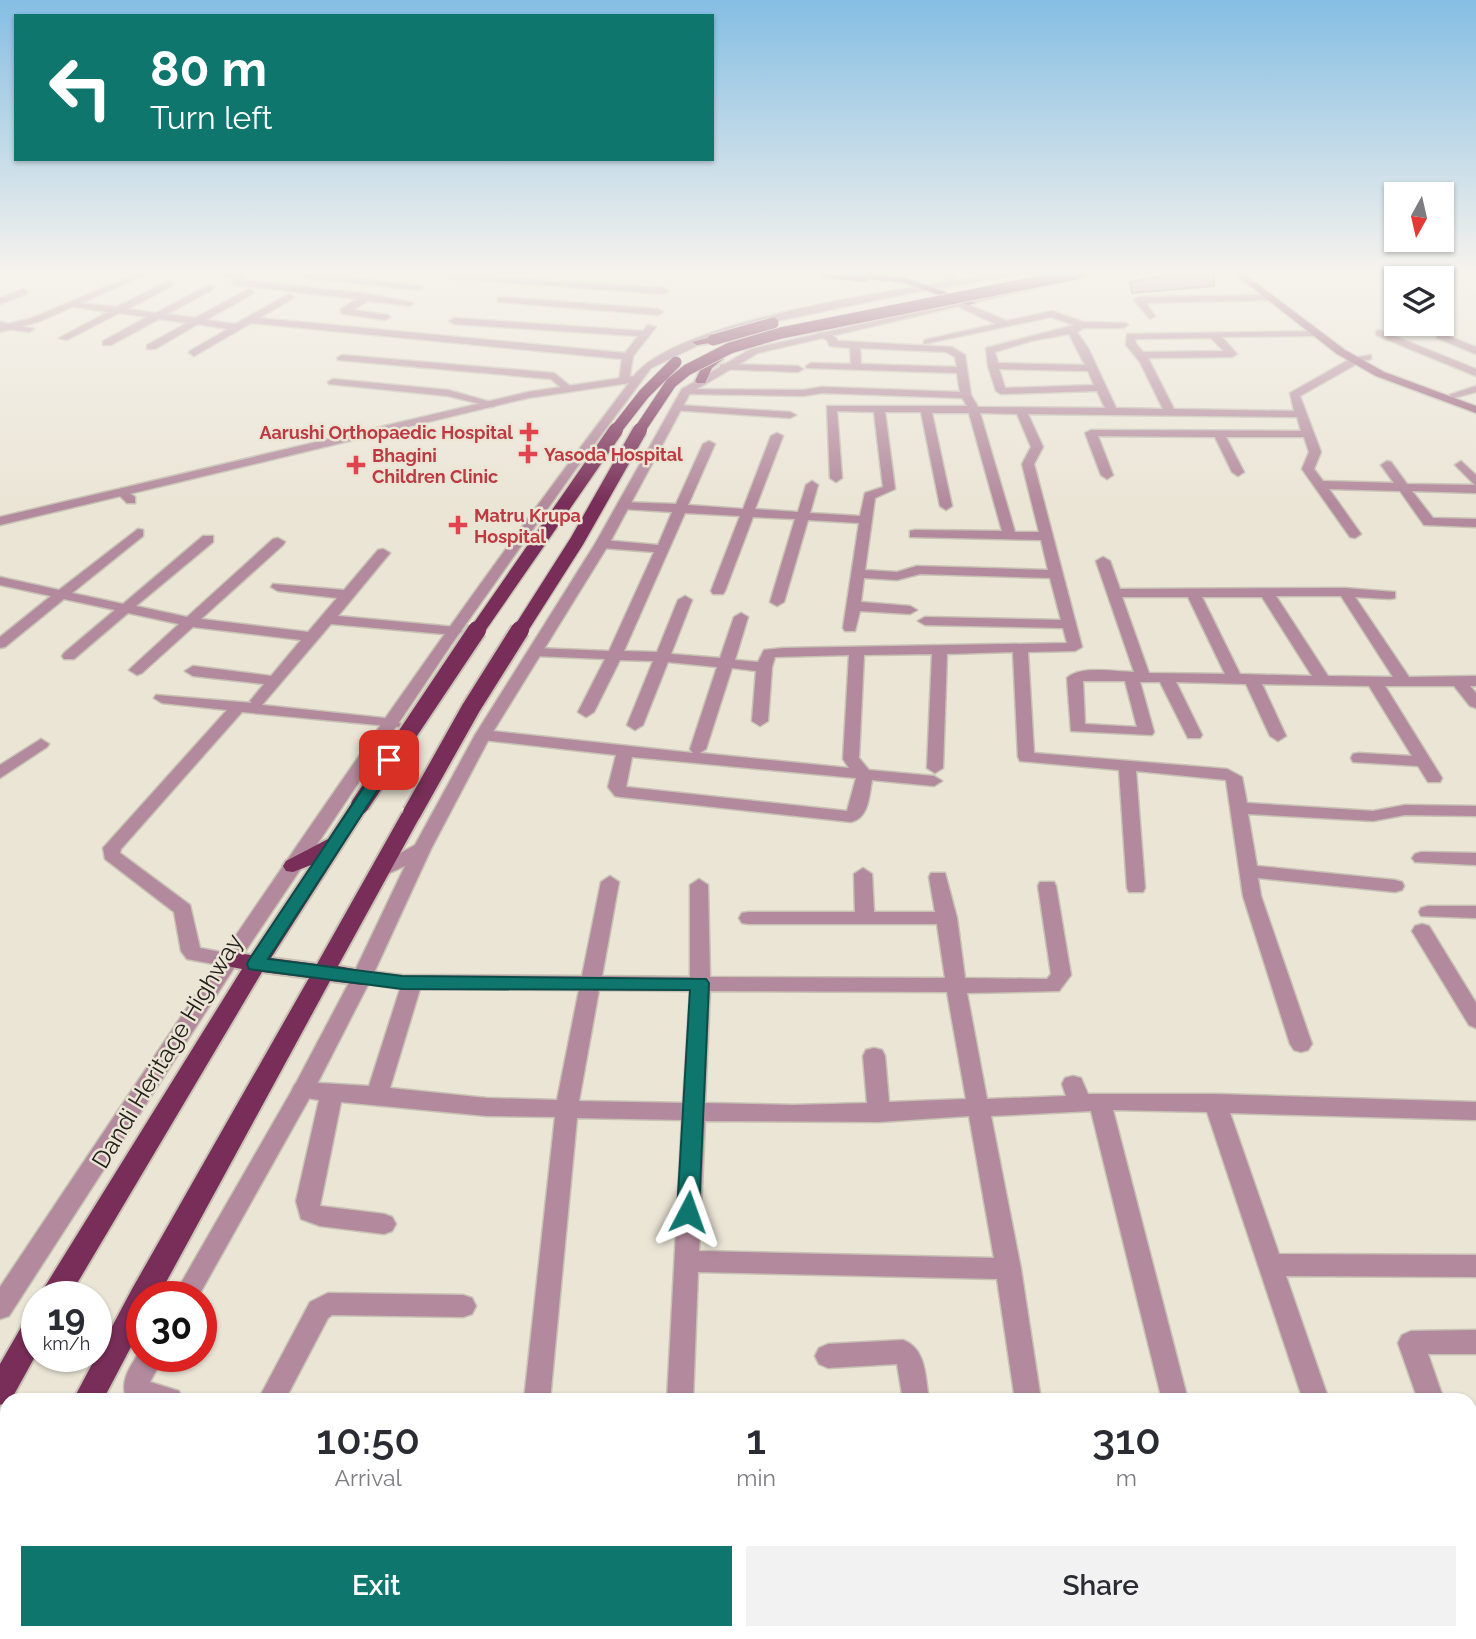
<!DOCTYPE html>
<style>
body{margin:0;font-family:Raleway,sans-serif;background:#f2f2f3;color:#2b2b33;height:100vh;display:flex;flex-direction:column;font-size:26px;white-space:nowrap}
*{box-sizing:border-box;margin:0}
p{font-size:23px;color:#7c7c81}
.icon{flex:none;width:38px;height:38px;fill:none;stroke:currentColor;stroke-width:2;stroke-linecap:round;stroke-linejoin:round}
.map{position:relative;flex:1;overflow:hidden}
.panel{position:absolute;left:0px;top:1393px;width:1477px;height:247px;display:flex;flex-direction:column;background:#fff;border-radius:21px 21px 0 0;box-shadow:0 2px 5px #0004}
.panel>*{flex:none}
.hud{position:absolute;left:14px;top:14px;width:700px;height:147px;border-radius:0px;box-shadow:0 2px 5px #0004;background:#0f766e;color:#fff;overflow:hidden}
.needle{width:46px;rotate:188deg}
.tools{position:absolute;left:1384px;top:182px;display:grid;gap:14px}
.tools a{display:grid;place-items:center;width:70px;height:70px;border-radius:0px;background:#fff;box-shadow:0 2px 5px #0004;font-size:35px}
.speed{position:absolute;left:21px;top:1281px;display:flex;gap:14px;font-size:35px;font-weight:700;text-align:center}
.speed>*{display:grid;place-content:center;width:91px;height:91px;border-radius:50%;background:#fff;box-shadow:0 2px 5px #0004;line-height:1}
.speed small{font-size:18px;font-weight:400}
.speed .limit{border:10px solid #d22;background:#fff;color:#111}
.pin{position:absolute;display:grid;place-items:center;width:60px;height:60px;color:#fff;margin:-30px;border-radius:14px;box-shadow:0 4px 10px #0006}
.me{position:absolute;width:77px;margin:-38px;rotate:4deg;stroke-linejoin:round;filter:drop-shadow(0 0 5px #0008)}
.turn{display:flex;align-items:center;gap:24px;height:147px;padding:0 21px;font-size:32px}
.turn .icon{width:91px;height:91px;stroke-width:2.5}
.turn b{display:block;font-size:49px;line-height:60px}
.eta{display:flex;justify-content:space-evenly;align-items:center;height:119px;text-align:center}
.eta b{font-size:42px;font-weight:600;line-height:49px}
.button{display:flex;gap:14px;margin-top:auto;padding:14px 21px}
.button a{flex:1;height:80px;border-radius:0px;background:#0f766e;color:#fff;font-size:28px;font-weight:600;line-height:80px;text-align:center}
.button a+a{background:#f2f2f3;color:#2b2b33}
.map>svg:first-child{display:block}
.building{fill:#ce9db2;stroke:#88797f;stroke-width:2}
.lines{fill:none;stroke-linecap:round;stroke-linejoin:round}
.minor-casing{stroke:#c7c2b4;stroke-width:3}
.tertiary-casing{stroke:#c7c2b4;stroke-width:3}
.secondary-casing{stroke:#c7c2b4;stroke-width:3}
.primary-casing{stroke:#c7c2b4;stroke-width:3}
.trunk-casing{stroke:#c7c2b4;stroke-width:4}
.minor{fill:#b38a9d;fill-rule:evenodd}
.tertiary{fill:#b38a9d;fill-rule:evenodd}
.secondary{fill:#975e7b;fill-rule:evenodd}
.primary{fill:#823d62;fill-rule:evenodd}
.trunk{fill:#782e58;fill-rule:evenodd}
.trunk-bridge-far2-casing{stroke:#c7c2b4;stroke-width:13;stroke-linecap:butt}
.trunk-bridge-far1-casing{stroke:#c7c2b4;stroke-width:17;stroke-linecap:butt}
.trunk-bridge-casing{stroke:#c7c2b4;stroke-width:22;stroke-linecap:butt}
.trunk-bridge-far2{stroke:#782e58;stroke-width:11}
.trunk-bridge-far1{stroke:#782e58;stroke-width:14}
.trunk-bridge{stroke:#782e58;stroke-width:18}
.route{fill:#0f766e;stroke:#0a4d48;stroke-width:2}
.health-dot{fill:#e0444e;stroke:#ebe5d6;stroke-width:2.5}
.labels{text-anchor:middle;dominant-baseline:central;stroke-width:5;stroke-linejoin:round;paint-order:stroke}
.far-health-label{font-size:18px;font-weight:bold;fill:#be3a42;stroke:#ebe5d6;text-anchor:start}
.near-street-label{font-size:24px;fill:#23201b;stroke:#ebe5d6}
</style>
<div class="map">
<svg width="1476" height="1639" viewBox="0 0 1476 1639">
<rect width="100%" height="100%" fill="#ebe5d6"/>
<path class="building" d="M 1172,274 L 1214,274 L 1214,286 L 1132,293 L 1130,282 Z"/>
<g class="lines">
<defs>
<path id="minor" d="M 219,274 L 244,274 L 246,276 L 242,280 L 368,294 L 414,303 L 409,306 L 368,301 L 353,310 L 388,315 L 390,317 L 385,320 L 344,314 L 341,313 L 341,309 L 357,299 L 235,285 L 231,282 L 234,278 Z
M 300,274 L 325,274 L 423,287 L 418,290 L 304,277 Z
M 444,274 L 664,288 L 669,291 L 664,294 L 448,278 Z
M 941,274 L 950,274 L 959,284 L 951,286 Z
M 169,281 L 172,282 L 172,286 L 128,309 L 156,313 L 209,285 L 214,288 L 212,290 L 167,314 L 195,318 L 249,289 L 254,292 L 252,294 L 206,320 L 235,324 L 289,294 L 294,297 L 292,299 L 259,318 L 625,353 L 638,336 L 454,324 L 449,321 L 454,318 L 643,331 L 648,325 L 656,327 L 633,356 L 629,381 L 624,384 L 619,381 L 622,359 L 251,323 L 194,356 L 189,353 L 190,351 L 228,329 L 198,324 L 155,349 L 147,349 L 147,345 L 187,323 L 159,319 L 111,345 L 103,345 L 103,341 L 147,317 L 119,313 L 67,340 L 59,338 L 108,312 L 69,306 L 69,302 L 116,307 Z
M 23,289 L 28,292 L 26,294 L 0,304 L 0,298 Z
M 1269,295 L 1272,296 L 1272,300 L 1146,303 L 1155,316 L 1150,319 L 1134,300 L 1139,297 Z
M 501,297 L 658,309 L 663,312 L 658,315 L 498,302 L 498,298 Z
M 962,302 L 1007,321 L 1052,311 L 1083,322 L 1126,323 L 1128,325 L 1123,328 L 1084,328 L 1077,332 L 1088,348 L 1116,408 L 1163,409 L 1140,362 L 1126,345 L 1127,334 L 1318,331 L 1318,335 L 1315,336 L 1222,337 L 1237,354 L 1232,357 L 1148,358 L 1174,409 L 1294,411 L 1290,393 L 1352,358 L 1371,355 L 1371,359 L 1360,362 L 1300,396 L 1321,452 L 1314,469 L 1323,481 L 1394,483 L 1381,465 L 1387,461 L 1391,462 L 1407,484 L 1475,485 L 1455,465 L 1461,461 L 1476,475 L 1476,493 L 1412,491 L 1433,518 L 1476,519 L 1476,527 L 1424,525 L 1400,491 L 1329,489 L 1361,534 L 1355,538 L 1350,537 L 1302,469 L 1309,452 L 1304,437 L 1226,437 L 1244,472 L 1238,476 L 1232,472 L 1215,437 L 1098,436 L 1113,475 L 1107,479 L 1101,475 L 1085,433 L 1091,430 L 1301,431 L 1297,417 L 1028,414 L 1043,447 L 1034,464 L 1082,647 L 1075,651 L 1028,652 L 1034,753 L 1227,769 L 1242,777 L 1247,803 L 1373,811 L 1405,805 L 1476,806 L 1476,816 L 1405,815 L 1373,821 L 1248,814 L 1257,866 L 1395,880 L 1402,882 L 1404,886 L 1402,890 L 1395,892 L 1258,878 L 1261,896 L 1312,1044 L 1308,1050 L 1301,1052 L 1294,1050 L 1290,1044 L 1243,896 L 1226,780 L 1136,771 L 1145,888 L 1143,892 L 1129,892 L 1127,888 L 1119,770 L 1020,761 L 1018,757 L 1013,652 L 947,654 L 943,768 L 935,773 L 927,768 L 932,654 L 864,655 L 859,758 L 869,770 L 934,776 L 942,781 L 934,786 L 872,780 C 869,796 869,818 851,822 L 621,797 L 615,796 L 608,787 L 616,755 L 483,740 L 475,735 L 483,730 L 693,753 L 690,749 L 717,667 L 668,662 L 643,725 L 635,730 L 627,725 L 653,661 L 620,660 L 594,712 L 586,717 L 578,712 L 605,659 L 535,656 L 528,652 L 535,648 L 609,651 L 654,552 L 602,548 L 595,544 L 602,540 L 658,545 L 672,512 L 624,509 L 620,508 L 620,502 L 676,504 L 703,444 L 709,441 L 715,444 L 688,505 L 743,509 L 771,436 L 777,433 L 783,436 L 755,509 L 798,512 L 806,485 L 812,481 L 818,485 L 810,513 L 860,516 L 865,493 L 883,487 L 874,412 L 837,411 L 842,478 L 836,482 L 830,478 L 827,406 L 967,406 L 962,398 L 822,393 L 803,396 L 686,394 L 681,391 L 682,389 L 803,390 L 822,387 L 960,392 L 957,373 L 807,368 L 806,366 L 811,363 L 851,364 L 850,348 L 830,346 L 827,340 L 816,335 L 821,332 L 834,336 L 838,341 L 952,347 L 965,355 L 971,395 L 978,407 L 1105,408 L 1097,391 L 1001,394 L 996,391 L 988,366 L 986,348 L 1074,325 L 1051,317 L 924,344 L 924,340 L 996,324 L 959,307 L 959,303 ZM 1069,334 L 1085,365 L 998,363 L 995,352 L 1031,341 ZM 1211,338 L 1224,351 L 1143,352 L 1136,344 L 1135,339 ZM 860,348 L 946,352 L 955,357 L 957,367 L 861,364 ZM 999,369 L 1088,371 L 1094,385 L 1005,388 ZM 885,412 L 921,412 L 940,506 L 946,510 L 952,506 L 932,413 L 969,413 L 1002,531 L 915,530 L 910,531 L 910,537 L 1041,540 L 1048,570 L 917,566 L 897,572 L 865,570 L 875,498 L 895,489 ZM 980,413 L 1017,414 L 1031,447 L 1022,464 L 1039,532 L 1015,532 ZM 685,513 L 740,516 L 711,591 L 713,594 L 723,594 L 725,591 L 753,517 L 795,519 L 770,602 L 777,606 L 784,602 L 808,520 L 859,523 L 843,628 L 845,631 L 855,631 L 860,611 L 910,614 L 917,610 L 910,606 L 861,602 L 864,578 L 897,580 L 920,574 L 1050,578 L 1061,620 L 925,617 L 918,621 L 925,625 L 1063,628 L 1067,643 L 783,648 L 764,650 L 758,662 L 735,660 L 748,617 L 741,613 L 734,617 L 720,658 L 671,654 L 692,600 L 685,596 L 678,600 L 657,652 L 624,651 ZM 849,655 L 843,759 L 849,768 L 700,753 L 706,749 L 732,668 L 756,671 L 752,721 L 760,726 L 768,721 L 772,667 L 775,657 ZM 632,757 L 856,778 L 847,811 L 626,787 Z
M 0,322 L 34,329 L 29,332 L 0,328 Z
M 1379,330 L 1476,369 L 1476,376 L 1376,335 L 1376,331 Z
M 1437,334 L 1443,334 L 1476,347 L 1476,354 L 1437,338 Z
M 342,355 L 554,373 L 575,390 L 566,392 L 551,379 L 338,360 L 337,358 Z
M 724,364 L 798,366 L 803,369 L 798,372 L 720,369 L 720,365 Z
M 333,379 L 448,390 L 498,404 L 493,407 L 448,396 L 329,384 L 328,382 Z
M 1476,386 L 1476,392 L 1454,398 L 1449,395 Z
M 677,405 L 790,412 L 796,415 L 790,418 L 673,410 L 673,406 Z
M 122,488 L 135,497 L 135,503 L 127,503 L 116,492 Z
M 138,529 L 143,530 L 143,536 L 72,593 L 123,604 L 203,536 L 213,536 L 213,542 L 136,606 L 187,617 L 273,539 L 278,538 L 285,542 L 283,545 L 201,619 L 308,632 L 337,598 L 278,591 L 271,587 L 273,584 L 344,590 L 378,550 L 383,549 L 390,553 L 338,616 L 455,627 L 462,631 L 455,635 L 331,624 L 262,705 L 393,719 L 401,724 L 399,727 L 242,712 L 121,849 L 120,853 L 190,905 L 200,948 L 236,955 L 239,960 L 236,965 L 229,967 L 187,959 L 181,951 L 174,912 L 105,859 L 103,848 L 227,710 L 162,703 L 154,698 L 156,695 L 252,703 L 250,701 L 264,684 L 193,676 L 185,671 L 193,666 L 271,676 L 301,640 L 193,627 L 142,673 L 137,675 L 129,670 L 132,667 L 179,624 L 128,613 L 74,659 L 64,659 L 62,656 L 64,653 L 115,610 L 64,599 L 5,647 L 0,648 L 0,637 L 51,596 L 0,585 L 0,577 L 59,590 Z
M 1103,557 L 1110,561 L 1120,589 L 1345,588 L 1395,592 L 1395,598 L 1390,599 L 1355,597 L 1409,677 L 1476,676 L 1476,686 L 1470,686 L 1476,693 L 1476,708 L 1470,706 L 1454,686 L 1385,686 L 1442,778 L 1440,782 L 1428,782 L 1418,766 L 1353,762 L 1351,758 L 1353,754 L 1359,753 L 1412,756 L 1369,686 L 1262,684 L 1286,736 L 1278,741 L 1270,736 L 1246,684 L 1176,682 L 1202,735 L 1200,738 L 1188,738 L 1160,682 L 1140,682 L 1154,732 L 1152,735 L 1071,731 L 1067,678 C 1081,665 1116,672 1134,672 L 1096,561 ZM 1276,596 L 1341,596 L 1393,677 L 1328,676 ZM 1122,597 L 1188,597 L 1225,674 L 1149,673 ZM 1202,597 L 1262,597 L 1312,676 L 1240,674 ZM 1083,681 L 1125,681 L 1137,727 L 1085,724 Z
M 41,739 L 49,744 L 47,747 L 0,778 L 0,765 Z
M 1421,852 L 1476,853 L 1476,865 L 1415,862 L 1412,858 L 1415,854 Z
M 863,868 L 872,874 L 874,912 L 935,912 L 929,877 L 931,873 L 945,873 L 957,918 L 965,978 L 1047,979 L 1051,974 L 1038,886 L 1040,882 L 1054,882 L 1056,886 L 1071,975 L 1059,991 L 967,993 L 987,1099 L 1066,1096 L 1062,1084 L 1065,1078 L 1073,1076 L 1081,1078 L 1088,1094 L 1215,1094 L 1476,1102 L 1476,1120 L 1230,1113 L 1279,1254 L 1476,1255 L 1476,1277 L 1286,1276 L 1329,1400 L 1303,1400 L 1207,1112 L 1113,1110 L 1188,1400 L 1162,1400 L 1091,1111 L 991,1116 L 1021,1269 L 1041,1400 L 1015,1400 L 997,1279 L 698,1272 L 693,1400 L 667,1400 L 682,1120 L 577,1118 L 550,1400 L 524,1400 L 555,1117 L 487,1116 L 341,1102 L 320,1206 L 384,1214 L 392,1217 L 396,1224 L 392,1231 L 384,1234 L 320,1226 L 301,1219 L 296,1201 L 319,1100 L 295,1096 L 292,1090 L 295,1084 L 303,1082 L 369,1086 L 400,989 L 355,982 L 352,977 L 355,972 L 362,970 L 402,975 L 582,976 L 601,882 L 610,876 L 619,882 L 602,976 L 690,977 L 690,885 L 699,879 L 708,885 L 710,977 L 945,978 L 937,924 L 749,924 L 742,923 L 739,918 L 742,913 L 749,912 L 855,912 L 854,874 ZM 420,989 L 579,990 L 557,1100 L 487,1098 L 390,1088 ZM 599,990 L 690,991 L 683,1103 L 579,1101 ZM 710,991 L 947,992 L 966,1099 L 889,1102 L 885,1056 L 882,1050 L 874,1048 L 866,1050 L 863,1056 L 867,1103 L 793,1105 L 705,1103 ZM 969,1116 L 994,1258 L 699,1251 L 705,1121 L 879,1122 Z
M 1428,906 L 1476,906 L 1476,918 L 1421,916 L 1419,912 L 1421,908 Z
M 1422,924 L 1429,926 L 1476,1003 L 1476,1028 L 1469,1025 L 1412,931 L 1415,926 Z
M 328,1293 L 463,1295 L 472,1298 L 476,1306 L 472,1314 L 463,1317 L 332,1315 L 328,1318 L 285,1400 L 258,1400 L 310,1302 Z
M 1476,1330 L 1476,1354 L 1428,1354 L 1444,1400 L 1418,1400 L 1398,1343 L 1402,1335 L 1411,1331 Z
M 903,1340 C 927,1349 925,1378 929,1400 L 903,1400 L 897,1364 L 828,1368 L 819,1364 L 815,1356 L 819,1348 L 828,1344 Z
M 492,1633 L 522,1633 L 521,1639 L 491,1639 Z
M 657,1633 L 687,1633 L 687,1639 L 657,1639 Z
M 1050,1633 L 1080,1633 L 1081,1639 L 1051,1639 Z
M 1222,1633 L 1252,1633 L 1253,1639 L 1223,1639 Z"/>
<path id="tertiary" d="M 136,274 L 147,274 L 38,322 L 0,332 L 0,326 L 32,318 Z
M 999,274 L 1018,274 L 900,295 L 763,324 L 715,337 L 651,368 L 575,470 L 451,645 L 236,965 L 9,1316 L 0,1319 L 0,1287 C 204,982 407,675 629,383 L 528,398 L 0,525 L 0,517 L 528,392 L 634,376 C 678,318 922,286 999,274 Z
M 1083,274 L 1097,274 L 758,353 L 690,393 L 609,544 L 491,735 L 431,849 L 372,977 L 314,1090 L 198,1297 L 173,1297 L 295,1085 L 352,977 L 405,866 L 381,877 L 372,871 L 375,867 L 415,845 L 475,735 L 595,544 L 682,389 L 751,349 Z
M 142,1348 L 142,1356 L 164,1356 L 150,1382 L 179,1391 L 183,1400 L 127,1400 C 118,1381 132,1364 142,1348 Z
M 1470,1456 L 1476,1456 L 1476,1484 L 1470,1484 Z"/>
<path id="secondary" d="M 1235,274 L 1244,274 L 1345,350 L 1384,372 L 1476,406 L 1476,413 L 1376,376 L 1337,354 Z"/>
<path id="primary" d="M 820,274 L 872,274 L 906,278 L 976,303 L 968,305 L 905,283 L 869,279 L 865,282 L 824,277 Z"/>
<path id="trunk" d="M 713,337 L 717,338 L 717,342 L 697,345 L 692,342 Z
M 713,357 L 723,359 L 712,368 L 705,383 L 697,383 L 695,381 L 703,364 Z
M 360,799 L 369,805 L 271,958 L 317,964 L 402,813 L 412,807 L 422,813 L 338,966 L 370,972 L 373,977 L 370,982 L 362,985 L 330,981 L 158,1297 L 142,1297 L 142,1326 L 103,1400 L 73,1400 L 132,1289 L 309,978 L 262,972 L 69,1297 L 40,1297 L 44,1288 L 242,969 L 221,965 L 218,960 L 221,955 L 229,952 L 251,955 L 311,865 L 293,872 L 286,871 L 283,866 L 286,861 L 328,839 L 353,801 Z
M 37,1313 L 37,1353 L 11,1400 L 0,1405 L 0,1364 L 27,1317 Z
M 7,1541 L 7,1584 L 0,1587 L 0,1544 Z"/>
</defs>
<use href="#minor" class="minor-casing"/>
<use href="#tertiary" class="tertiary-casing"/>
<use href="#secondary" class="secondary-casing"/>
<use href="#primary" class="primary-casing"/>
<use href="#trunk" class="trunk-casing"/>
<use href="#minor" class="minor"/>
<use href="#tertiary" class="tertiary"/>
<use href="#secondary" class="secondary"/>
<use href="#primary" class="primary"/>
<use href="#trunk" class="trunk"/>
<defs>
<path id="trunk-bridge-far2" d="M 713,340 L 773,323
M 615,431 L 644,394 L 676,362
M 639,431 L 671,383 L 687,370 L 730,348 L 781,333 L 1076,274"/>
<path id="trunk-bridge-far1" d="M 476,632 L 616,430
M 519,632 L 577,541 L 640,430"/>
<path id="trunk-bridge" d="M 360,805 L 477,630
M 412,813 L 471,708 L 520,630"/>
</defs>
<use href="#trunk-bridge-far2" class="trunk-bridge-far2-casing"/>
<use href="#trunk-bridge-far1" class="trunk-bridge-far1-casing"/>
<use href="#trunk-bridge" class="trunk-bridge-casing"/>
<use href="#trunk-bridge-far2" class="trunk-bridge-far2"/>
<use href="#trunk-bridge-far1" class="trunk-bridge-far1"/>
<use href="#trunk-bridge" class="trunk-bridge"/>
</g>
<linearGradient id="sky" x2="0" y2="1"><stop stop-color="#85bee3"/><stop offset="0.54" stop-color="#f6f3ed"/><stop offset="1" stop-color="#f6f3ed" stop-opacity="0"/></linearGradient>
<rect width="1476" height="503" fill="url(#sky)"/>
<path class="route" d="M 389,756 L 397,760 L 268,959 L 402,976 L 706,979 L 709,983 L 699,1212 L 696,1218 L 688,1221 L 680,1218 L 677,1212 L 690,990 L 402,989 L 249,969 L 247,964 L 249,960 L 382,760 Z"/>
<g class="health-dot">
<path d="M525.5 421.5h7v7h7v7h-7v7h-7v-7h-7v-7h7z"/>
<path d="M524.5 443.5h7v7h7v7h-7v7h-7v-7h-7v-7h7z"/>
<path d="M352.5 454.5h7v7h7v7h-7v7h-7v-7h-7v-7h7z"/>
<path d="M454.5 514.5h7v7h7v7h-7v7h-7v-7h-7v-7h7z"/>
</g>
<g class="labels">
<g class="far-health-label">
<text x="513" y="432" text-anchor="end">Aarushi Orthopaedic Hospital</text>
<text x="544" y="454">Yasoda Hospital</text>
<text x="372" y="455">Bhagini<tspan x="372" dy="21">Children Clinic</tspan></text>
<text x="474" y="515">Matru Krupa<tspan x="474" dy="21">Hospital</tspan></text>
</g>
<g class="near-street-label">
<text transform="translate(167 1051) rotate(-59)">Dandi Heritage Highway</text>
</g>
</g>
</svg>
<div class="tools">
<a><svg class="needle" viewBox="-14 -14 28 28"><path d="M0-13l5 13h-10z" fill="#e53935"/><path d="M0 13l5-13h-10z" fill="#7c7c81"/></svg></a>
<a><svg class="icon" aria-label="layers" viewBox="0 0 24 24"><path d="M12 4l9 5-9 5-9-5zM3 14l9 5 9-5"/></svg></a>
</div>
<div class="speed"><div>19<small>km/h</small></div><div class="limit">30</div></div>
<div class="pin" style="left:389px;top:760px;background:#d93025"><svg class="icon" aria-label="arrive" viewBox="0 0 24 24"><path d="M6 21V4h12l-3 4 3 4H6"/></svg></div>
<svg class="me" style="left:688px;top:1212px" viewBox="-20 -20 40 40"><path d="M0-17L14 15 0 8-14 15z" fill="#0f766e" stroke="#fff" stroke-width="4"/></svg>
<div class="hud">
<div class="turn"><svg class="icon" aria-label="left" viewBox="0 0 24 24"><path d="M17 20v-9H6M10 6l-5 5 5 5"/></svg><div><b>80 m</b>Turn left</div></div>
</div>
<section class="panel">
<div class="eta">
<div><b>10:50</b><p>Arrival</p></div>
<div><b>1</b><p>min</p></div>
<div><b>310</b><p>m</p></div>
</div>
<div class="button"><a>Exit</a><a>Share</a></div>
</section>
</div>
